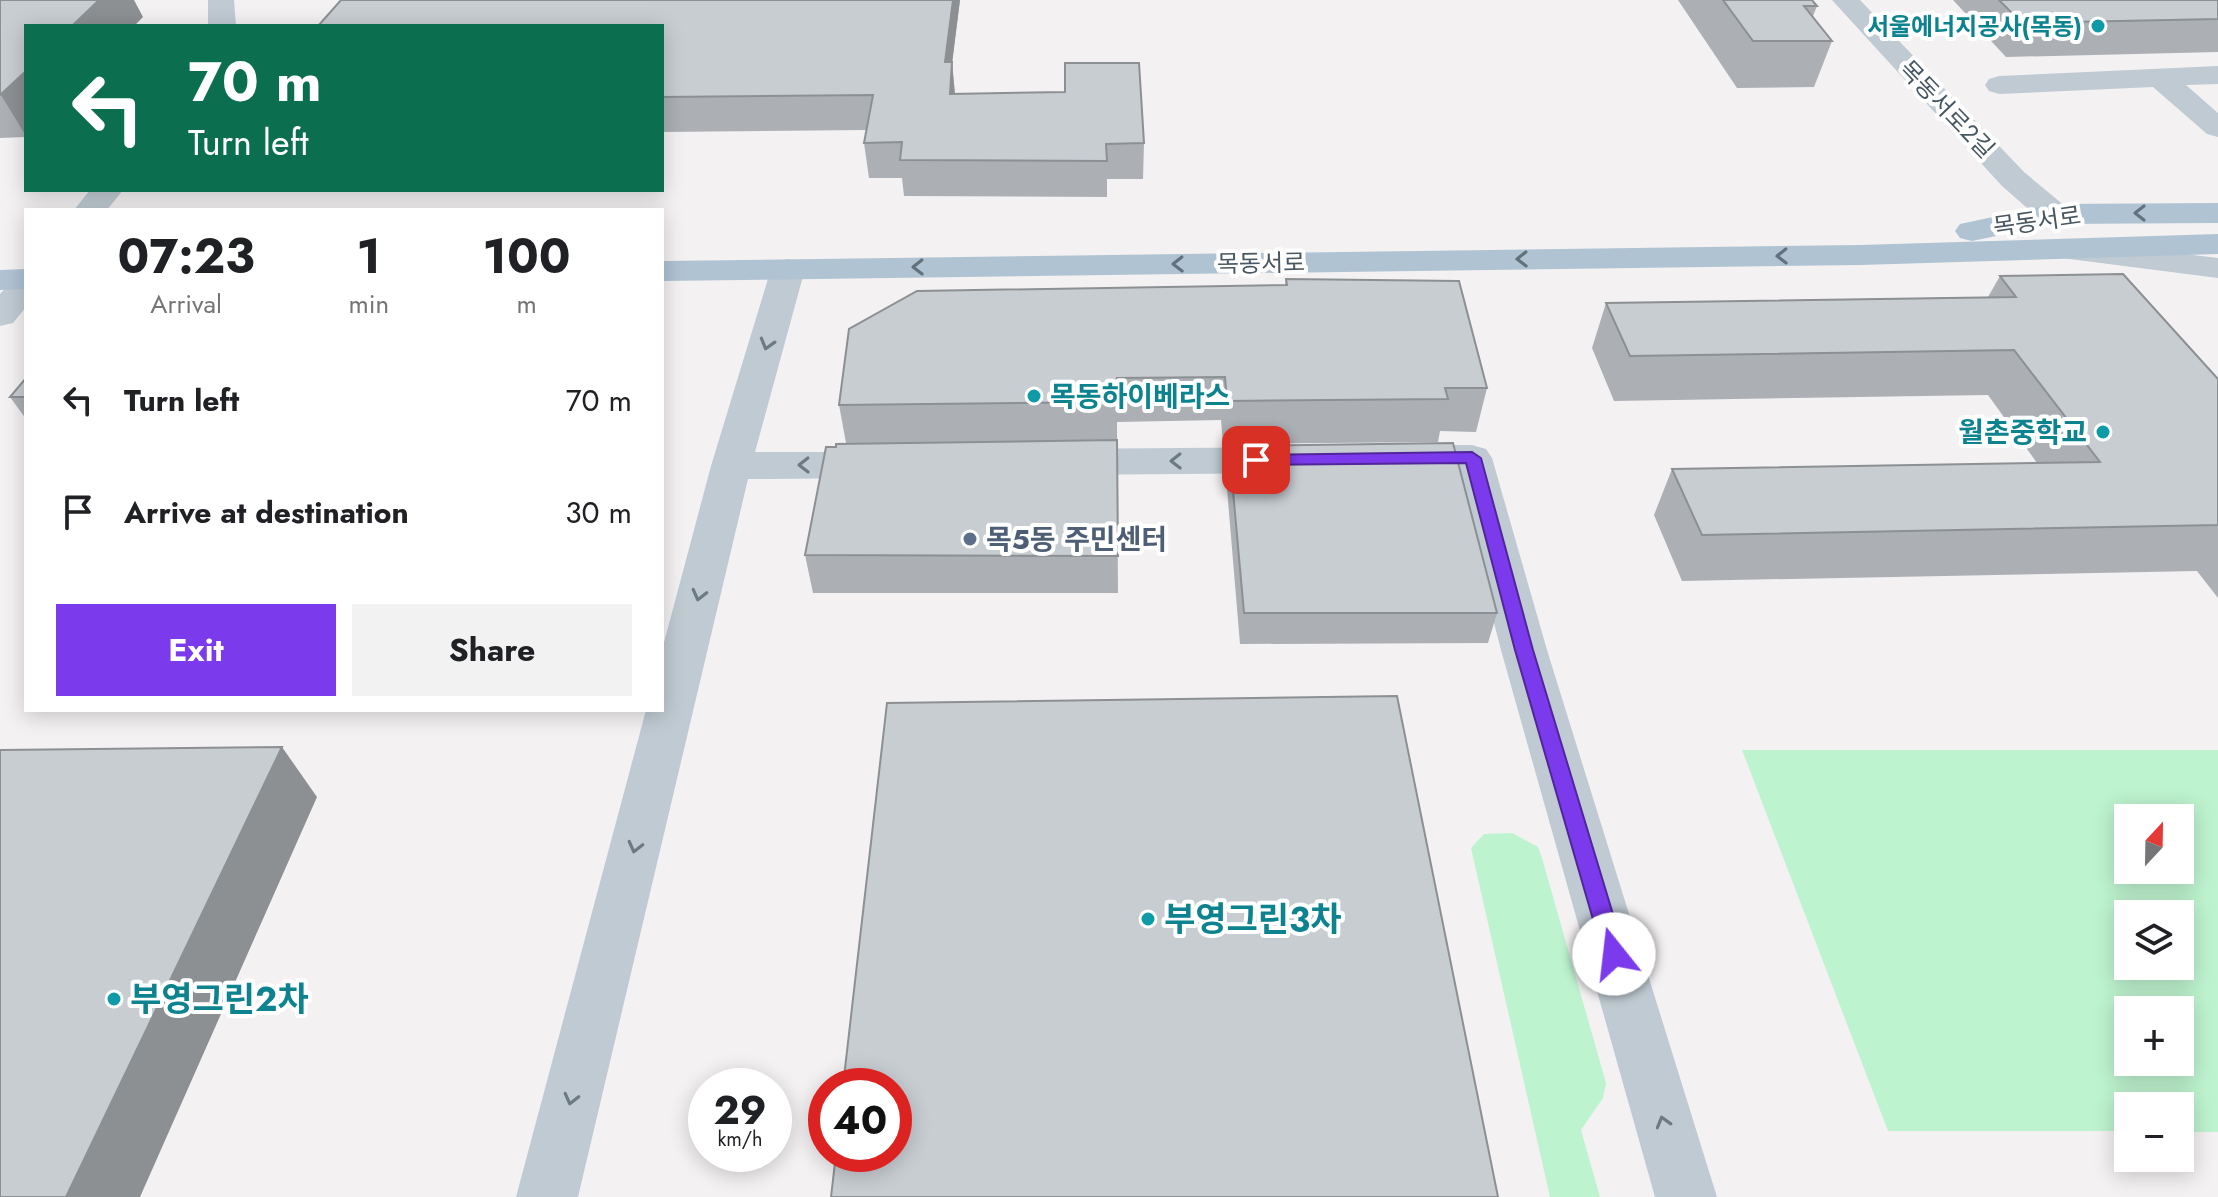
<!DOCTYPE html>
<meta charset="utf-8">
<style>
body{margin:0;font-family:Jost,"Noto Sans KR",sans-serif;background:#f2f2f2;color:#202124;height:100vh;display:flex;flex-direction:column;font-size:30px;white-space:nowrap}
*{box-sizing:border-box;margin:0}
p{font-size:26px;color:#757577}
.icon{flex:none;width:44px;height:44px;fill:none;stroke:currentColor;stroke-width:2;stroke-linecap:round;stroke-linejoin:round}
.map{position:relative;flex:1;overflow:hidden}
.details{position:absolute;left:24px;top:208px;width:640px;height:504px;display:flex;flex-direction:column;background:#fff;border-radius:0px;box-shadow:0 4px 20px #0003}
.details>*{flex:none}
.top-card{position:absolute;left:24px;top:24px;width:640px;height:168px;border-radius:0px;box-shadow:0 4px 20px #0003;background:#0b6e4f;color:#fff;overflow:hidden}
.needle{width:52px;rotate:22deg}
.tools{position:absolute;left:2114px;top:804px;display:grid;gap:16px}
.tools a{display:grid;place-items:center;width:80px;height:80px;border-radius:0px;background:#fff;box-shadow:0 4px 20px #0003;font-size:40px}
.speed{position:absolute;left:688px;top:1068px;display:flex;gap:16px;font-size:40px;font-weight:700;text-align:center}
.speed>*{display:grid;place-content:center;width:104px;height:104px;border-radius:50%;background:#fff;box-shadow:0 4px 20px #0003;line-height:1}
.speed small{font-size:20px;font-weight:400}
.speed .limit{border:12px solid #d22;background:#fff;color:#111}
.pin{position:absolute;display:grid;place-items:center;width:68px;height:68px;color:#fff;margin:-34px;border-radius:16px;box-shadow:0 4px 12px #0006}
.me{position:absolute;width:88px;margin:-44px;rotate:344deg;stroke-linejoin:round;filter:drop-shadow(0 0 6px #0008)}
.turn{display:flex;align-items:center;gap:28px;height:168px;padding:0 32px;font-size:36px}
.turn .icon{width:104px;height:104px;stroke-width:2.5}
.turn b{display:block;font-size:56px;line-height:68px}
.eta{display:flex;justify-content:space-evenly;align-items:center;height:136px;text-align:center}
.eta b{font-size:48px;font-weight:700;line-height:56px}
.button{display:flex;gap:16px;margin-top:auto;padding:16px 32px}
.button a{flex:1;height:92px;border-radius:0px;background:#7c3aed;color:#fff;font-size:32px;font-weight:700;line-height:92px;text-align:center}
.button a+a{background:#f2f2f2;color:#202124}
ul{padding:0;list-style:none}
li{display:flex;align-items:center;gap:24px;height:112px;padding:0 32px}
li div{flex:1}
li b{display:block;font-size:30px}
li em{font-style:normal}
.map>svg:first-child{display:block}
.green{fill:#bef3cf;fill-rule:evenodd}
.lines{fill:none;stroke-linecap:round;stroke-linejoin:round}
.minor{fill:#bfcad2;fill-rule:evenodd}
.major{fill:#b0c3d2;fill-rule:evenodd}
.wall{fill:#acb0b5}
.shaded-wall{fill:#8c9093}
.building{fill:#c8cdd2;stroke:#8c9093;stroke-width:2}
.oneway{stroke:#62727d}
.oneway2{stroke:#6c7a83}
.route{fill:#7c3aed;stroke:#51269a;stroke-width:2}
.culture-dot{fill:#0f9aa8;stroke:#fff;stroke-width:3}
.service-dot{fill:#5c6f8a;stroke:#fff;stroke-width:3}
.labels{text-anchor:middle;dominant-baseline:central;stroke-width:8;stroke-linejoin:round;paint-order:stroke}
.far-culture-label{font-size:24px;font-weight:bold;fill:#0d838f;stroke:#fff;text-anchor:end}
.far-street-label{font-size:24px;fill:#485761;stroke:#fff}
.culture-label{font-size:28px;font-weight:bold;fill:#0d838f;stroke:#fff;text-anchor:start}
.service-label{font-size:28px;font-weight:bold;fill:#4e5e75;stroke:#fff;text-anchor:start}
.near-culture-label{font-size:34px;font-weight:bold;fill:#0d838f;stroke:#fff;text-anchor:start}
</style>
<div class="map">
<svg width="2218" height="1197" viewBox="0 0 2218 1197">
<rect width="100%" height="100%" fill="#f4f1f2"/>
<path class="green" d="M 1742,750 L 2218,750 L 2218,1132 L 2180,1132 L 2180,1106 L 2128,1106 L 2128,1131 L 1888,1131 ZM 2128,818 L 2180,818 L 2180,870 L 2128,870 ZM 2128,914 L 2180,914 L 2180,966 L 2128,966 ZM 2128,1010 L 2180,1010 L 2180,1062 L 2128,1062 Z
M 1512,833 L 1538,847 L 1542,858 L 1606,1083 L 1603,1098 L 1581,1130 L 1600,1197 L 1550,1197 L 1471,848 L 1484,834 Z"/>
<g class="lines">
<path class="minor" d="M 208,0 L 234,0 L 236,26 L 208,26 Z
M 1832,0 L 1860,0 L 2024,172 L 2066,207 L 2070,214 L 2066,221 L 2054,224 L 2042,221 L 2002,186 Z
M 2218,66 L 2218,84 L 2186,85 L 2218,113 L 2218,137 L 2207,134 L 2153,87 L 1999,94 L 1989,91 L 1985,85 L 1989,79 L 1999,76 Z
M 90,190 L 123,190 L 107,210 L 74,210 Z
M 2058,239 L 2218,258 L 2218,278 L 2046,256 L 2041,249 L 2046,242 Z
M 788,259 L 800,262 L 805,269 L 755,452 L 884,452 L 898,456 L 904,465 L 898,474 L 884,478 L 748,479 L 578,1197 L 516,1197 L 646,710 L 662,710 L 662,650 L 711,466 L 771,269 L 776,262 Z
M 26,276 L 26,307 L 13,323 L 0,326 L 0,294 L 14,279 Z
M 1397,445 L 1472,445 L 1486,449 L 1492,458 L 1547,650 L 1717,1197 L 1655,1197 L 1501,650 L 1455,471 L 1397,471 L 1383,467 L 1377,458 L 1383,449 Z
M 1288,447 L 1302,451 L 1308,460 L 1302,469 L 1288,473 L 1057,475 L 1043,471 L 1037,462 L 1043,453 L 1057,449 Z"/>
<path class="major" d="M 2218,203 L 2218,223 L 2054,224 L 1972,241 L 1960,238 L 1955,231 L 1960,224 L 2054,204 Z
M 2218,234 L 2218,254 L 1860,265 L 662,281 L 662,261 L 1860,245 Z
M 26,269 L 26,289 L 0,290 L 0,270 Z"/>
</g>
<path class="wall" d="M 0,0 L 143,17 L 26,26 L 26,137 L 0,138 Z
M 341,0 L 960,0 L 952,62 L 955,94 L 1144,143 L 1143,179 L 1107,179 L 1107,197 L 904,196 L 902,178 L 869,178 L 864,143 L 866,130 L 662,132 L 662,26 Z
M 1678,0 L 1812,0 L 1817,6 L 1813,16 L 1832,41 L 1814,87 L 1737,88 Z
M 1953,0 L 2218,0 L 2218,52 L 2006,57 Z
M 2000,276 L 2218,379 L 2218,598 L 2197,571 L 1682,581 L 1654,515 L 1672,469 L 2037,463 L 1988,395 L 1614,401 L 1592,348 L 1606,303 L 1988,297 Z
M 1286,279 L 1487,388 L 1476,432 L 1440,431 L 1438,442 L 1223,444 L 1221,420 L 1117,422 L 1118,593 L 813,593 L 805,555 L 836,447 L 846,443 L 839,405 L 1285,285 Z
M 26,378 L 26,419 L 10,397 Z
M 1229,446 L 1497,613 L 1488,643 L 1240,644 L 1226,477 Z"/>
<path class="shaded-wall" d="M 99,0 L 134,0 L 143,17 L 134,26 L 72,26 Z
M 953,0 L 960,0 L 948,96 L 945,62 Z
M 952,62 L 955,96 L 950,94 Z
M 26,71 L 26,136 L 1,95 Z
M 282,747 L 317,797 L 140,1197 L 66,1197 Z"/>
<path class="building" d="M 0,0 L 99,0 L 72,26 L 26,26 L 26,71 L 0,95 Z
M 341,0 L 953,0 L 945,62 L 952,62 L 950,94 L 1065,92 L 1065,63 L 1139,63 L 1144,143 L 1106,144 L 1107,161 L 900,160 L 902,142 L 864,143 L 873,95 L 662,97 L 662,26 L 318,26 Z
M 1723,0 L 1812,0 L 1817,6 L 1804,6 L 1832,41 L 1753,41 Z
M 1999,0 L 2218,0 L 2218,19 L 2022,23 Z
M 2123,274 L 2218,379 L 2218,525 L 1702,535 L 1672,469 L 2100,462 L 2014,350 L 1630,356 L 1606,303 L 2016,297 L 2000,276 Z
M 1286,279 L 1459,281 L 1487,388 L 1445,388 L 1448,399 L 1227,401 L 1225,377 L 1117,378 L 1117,402 L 839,405 L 849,329 L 917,291 L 1287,285 Z
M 26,378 L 26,397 L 10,397 Z
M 1117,440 L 1118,556 L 805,555 L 826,447 L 836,447 L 836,444 Z
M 1453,443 L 1497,613 L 1244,613 L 1229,446 Z
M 1397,696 L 1498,1197 L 831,1197 L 836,1154 L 894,1154 L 894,1086 L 843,1086 L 887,703 Z
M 282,747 L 66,1197 L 0,1197 L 0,750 Z"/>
<defs><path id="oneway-chevron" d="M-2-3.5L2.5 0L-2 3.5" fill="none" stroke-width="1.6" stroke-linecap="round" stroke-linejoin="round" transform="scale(2)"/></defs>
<g class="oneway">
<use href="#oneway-chevron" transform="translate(2140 213) rotate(180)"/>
<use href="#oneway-chevron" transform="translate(1782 256) rotate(179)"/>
<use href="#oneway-chevron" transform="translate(1522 259) rotate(179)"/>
<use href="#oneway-chevron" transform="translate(1178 264) rotate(179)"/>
<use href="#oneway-chevron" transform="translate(918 267) rotate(179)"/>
</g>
<g class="oneway2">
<use href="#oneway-chevron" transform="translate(767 344) rotate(106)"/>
<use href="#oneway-chevron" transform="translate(1176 461) rotate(179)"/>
<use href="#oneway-chevron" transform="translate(804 465) rotate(179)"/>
<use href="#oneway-chevron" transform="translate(699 595) rotate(104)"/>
<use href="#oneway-chevron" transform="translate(635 847) rotate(104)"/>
<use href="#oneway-chevron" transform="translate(571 1099) rotate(104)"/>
<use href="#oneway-chevron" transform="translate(1663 1122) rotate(-106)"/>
</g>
<path class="route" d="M 1472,452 L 1481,458 L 1533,650 L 1625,954 L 1622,961 L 1614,964 L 1606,961 L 1603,954 L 1515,650 L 1466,463 L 1256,465 L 1248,460 L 1256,455 Z"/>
<g class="culture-dot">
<circle cx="2098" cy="26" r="8"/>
<circle cx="1034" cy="396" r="8"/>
<circle cx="2103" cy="432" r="8"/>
<circle cx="1148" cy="919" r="8"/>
<circle cx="114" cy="999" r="8"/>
</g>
<circle class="service-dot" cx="970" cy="539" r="8"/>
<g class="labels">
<g class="far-culture-label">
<text x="2082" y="26">서울에너지공사(목동)</text>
</g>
<g class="far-street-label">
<text transform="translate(1947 109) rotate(46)">목동서로2길</text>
<text transform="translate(2037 221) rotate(-8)">목동서로</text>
<text transform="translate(1261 263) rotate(-1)">목동서로</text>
</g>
<g class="culture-label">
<text x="1050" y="396">목동하이베라스</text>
<text x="2087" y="432" text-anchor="end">월촌중학교</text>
</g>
<g class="service-label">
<text x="986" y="539">목5동 주민센터</text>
</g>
<g class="near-culture-label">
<text x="1164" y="919">부영그린3차</text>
<text x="130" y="999">부영그린2차</text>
</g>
</g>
</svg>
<div class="tools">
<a><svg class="needle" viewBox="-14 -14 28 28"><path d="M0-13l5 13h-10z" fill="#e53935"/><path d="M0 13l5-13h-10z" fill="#757577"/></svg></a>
<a><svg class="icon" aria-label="layers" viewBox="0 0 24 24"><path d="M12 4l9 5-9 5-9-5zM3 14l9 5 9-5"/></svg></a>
<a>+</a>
<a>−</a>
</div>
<div class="speed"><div>29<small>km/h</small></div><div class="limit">40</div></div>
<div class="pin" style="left:1256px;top:460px;background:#d93025"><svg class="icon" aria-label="arrive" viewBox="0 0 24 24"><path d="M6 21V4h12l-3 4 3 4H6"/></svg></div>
<svg class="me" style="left:1614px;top:954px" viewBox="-20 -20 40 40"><circle r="19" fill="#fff"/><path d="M0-13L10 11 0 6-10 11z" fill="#7c3aed"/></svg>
<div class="top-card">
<div class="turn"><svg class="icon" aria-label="left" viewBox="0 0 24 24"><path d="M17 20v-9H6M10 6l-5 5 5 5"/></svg><div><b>70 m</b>Turn left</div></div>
</div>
<section class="details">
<div class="eta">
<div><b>07:23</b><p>Arrival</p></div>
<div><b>1</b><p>min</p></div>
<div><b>100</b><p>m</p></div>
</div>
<ul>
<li><svg class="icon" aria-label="left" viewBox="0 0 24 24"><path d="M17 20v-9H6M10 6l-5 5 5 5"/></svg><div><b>Turn left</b></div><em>70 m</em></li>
<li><svg class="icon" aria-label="arrive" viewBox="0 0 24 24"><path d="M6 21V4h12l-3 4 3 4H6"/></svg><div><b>Arrive at destination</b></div><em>30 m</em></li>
</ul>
<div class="button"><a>Exit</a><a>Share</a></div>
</section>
</div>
